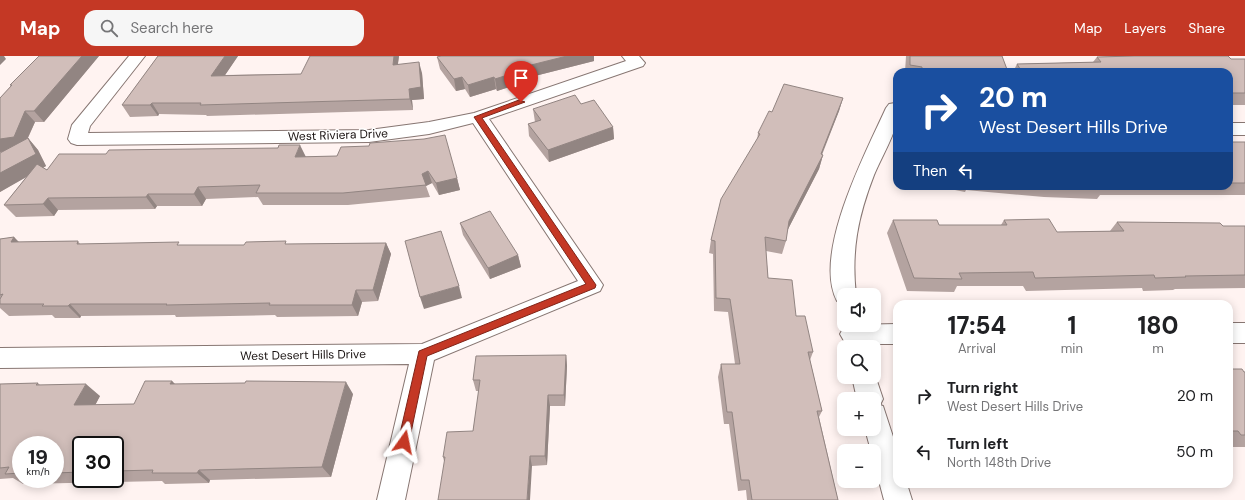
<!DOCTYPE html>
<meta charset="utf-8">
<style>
body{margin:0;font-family:"DM Sans",sans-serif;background:#f6f6f6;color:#202124;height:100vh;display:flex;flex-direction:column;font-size:15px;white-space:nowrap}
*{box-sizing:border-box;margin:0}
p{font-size:13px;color:#757577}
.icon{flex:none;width:22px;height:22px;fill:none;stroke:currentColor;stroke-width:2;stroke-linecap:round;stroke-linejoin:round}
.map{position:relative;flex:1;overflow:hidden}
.details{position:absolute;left:893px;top:244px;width:340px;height:188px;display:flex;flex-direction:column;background:#fff;border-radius:12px;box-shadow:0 2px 10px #0003}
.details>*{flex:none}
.banner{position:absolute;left:893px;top:12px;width:340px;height:122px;border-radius:12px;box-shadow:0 2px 10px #0003;background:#1a4fa0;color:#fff;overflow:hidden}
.buttons{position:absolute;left:837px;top:232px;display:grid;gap:8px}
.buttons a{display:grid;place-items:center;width:44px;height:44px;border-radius:8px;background:#fff;box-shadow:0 2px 10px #0003;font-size:20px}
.speed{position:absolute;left:12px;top:380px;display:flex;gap:8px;font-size:20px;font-weight:700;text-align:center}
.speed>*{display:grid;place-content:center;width:52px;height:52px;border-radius:50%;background:#fff;box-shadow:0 2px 10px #0003;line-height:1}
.speed small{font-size:10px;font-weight:400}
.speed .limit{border:2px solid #111;border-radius:6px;background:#fff;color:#111}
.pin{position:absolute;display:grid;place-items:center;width:34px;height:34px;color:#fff;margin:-41px -17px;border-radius:50% 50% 50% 0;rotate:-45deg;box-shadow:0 0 4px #0007}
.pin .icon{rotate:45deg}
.me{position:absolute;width:44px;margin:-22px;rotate:12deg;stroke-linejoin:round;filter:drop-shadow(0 0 3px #0008)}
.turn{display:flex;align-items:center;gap:14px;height:84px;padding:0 20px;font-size:18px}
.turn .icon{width:52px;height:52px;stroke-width:2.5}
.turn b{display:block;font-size:28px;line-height:34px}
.then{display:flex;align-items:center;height:38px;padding:0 20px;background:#0003;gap:8px;font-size:15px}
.eta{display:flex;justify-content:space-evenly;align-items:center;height:68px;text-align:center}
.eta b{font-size:24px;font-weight:800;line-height:28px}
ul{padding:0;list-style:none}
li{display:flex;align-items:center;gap:12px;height:56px;padding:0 20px}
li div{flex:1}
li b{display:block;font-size:15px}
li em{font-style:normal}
header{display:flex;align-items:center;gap:24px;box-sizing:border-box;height:56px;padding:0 20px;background:#c43825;color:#fff}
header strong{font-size:19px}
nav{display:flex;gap:22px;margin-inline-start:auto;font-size:14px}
.search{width:280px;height:36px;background:#f6f6f6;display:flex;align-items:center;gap:10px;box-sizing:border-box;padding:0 14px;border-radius:12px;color:#757577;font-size:15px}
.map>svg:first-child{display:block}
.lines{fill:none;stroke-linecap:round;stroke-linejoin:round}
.minor-casing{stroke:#877672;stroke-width:2}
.minor{fill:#fff;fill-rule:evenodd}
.wall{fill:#b4a3a0;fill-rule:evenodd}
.shaded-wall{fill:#928582}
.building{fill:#d1beba;stroke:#928582}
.route{fill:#c43825;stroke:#7f2418}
.labels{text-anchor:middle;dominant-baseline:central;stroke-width:3;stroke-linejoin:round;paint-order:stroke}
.street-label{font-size:12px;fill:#17100f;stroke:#fff}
</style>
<header>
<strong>Map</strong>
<div class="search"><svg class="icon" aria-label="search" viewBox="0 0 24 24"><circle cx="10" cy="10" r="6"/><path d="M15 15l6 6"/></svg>Search here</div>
<nav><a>Map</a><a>Layers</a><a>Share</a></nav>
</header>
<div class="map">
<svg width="1245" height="444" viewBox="0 0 1245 444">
<rect width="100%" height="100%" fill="#fff3f1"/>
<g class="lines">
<defs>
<path id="minor" d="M 129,0 L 145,0 L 90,70 L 88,77 L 369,74 L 429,66 L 474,57 L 626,5 L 622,0 L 639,0 L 645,7 L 643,10 L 489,63 L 603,229 L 600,235 L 434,304 L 405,444 L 377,444 L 409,308 L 0,312 L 0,292 L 422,288 L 578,225 L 473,67 L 429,78 L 369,86 L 77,89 L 71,87 L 68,83 L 72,69 Z
M 895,47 L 897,47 C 897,54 898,62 896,69 C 891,86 881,102 874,119 C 858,160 851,195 856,239 L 844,239 L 844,247 L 837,245 C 812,198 866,96 886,52 L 889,48 Z
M 1229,67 L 1245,67 L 1245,79 L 1229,79 Z
M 1229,267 L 1245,267 L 1245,287 L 1229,287 Z
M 897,268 L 897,288 L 852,288 L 844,285 L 840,278 L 844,271 L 850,269 Z
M 874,316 L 883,343 L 880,349 L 883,350 L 897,393 L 897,428 L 907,428 L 912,444 L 884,444 L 874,406 L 874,395 L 871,395 L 865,373 L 874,373 L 874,343 L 857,343 L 852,321 L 874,321 Z"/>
</defs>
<use href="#minor" class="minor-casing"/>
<use href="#minor" class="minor"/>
</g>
<path class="wall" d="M 39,0 L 99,0 L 44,66 L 35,66 L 28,82 L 38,94 L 46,110 L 43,112 L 47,114 L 305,101 L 337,100 L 341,91 L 457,122 L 460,134 L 439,139 L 432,127 L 426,130 L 430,141 L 348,149 L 263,149 L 258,141 L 206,143 L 202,150 L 157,150 L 155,153 L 58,154 L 54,160 L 16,161 L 4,149 L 27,120 L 0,136 L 0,97 L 3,96 L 0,96 L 0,42 L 11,30 L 10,29 Z
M 158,0 L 238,0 L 225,19 L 301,18 L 399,0 L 398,8 L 422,17 L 424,43 L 412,44 L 413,54 L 207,60 L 206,59 L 159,58 L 158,60 L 130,61 L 122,49 Z
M 441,0 L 594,0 L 594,5 L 515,25 L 515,29 L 497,35 L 496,33 L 470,41 L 465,33 L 456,35 L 440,13 L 437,1 Z
M 906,0 L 1002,0 L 1008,16 L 905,16 Z
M 1116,0 L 1228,0 L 1231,3 L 1245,3 L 1245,49 L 1229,49 L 1229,16 L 1013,16 L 1017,8 L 1093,6 L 1097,1 Z
M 843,42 L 839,55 L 822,99 L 823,99 L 819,113 L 787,175 L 786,185 L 782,198 L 766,195 L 768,222 L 796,260 L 813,296 L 810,304 L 822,355 L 819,361 L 838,444 L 747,444 L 746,434 L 738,435 L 729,368 L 724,368 L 718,321 L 721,308 L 735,308 L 728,256 L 714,255 L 713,198 L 709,197 L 711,184 L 757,84 L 758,77 L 772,56 Z
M 581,48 L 613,71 L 614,83 L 549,106 L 529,80 L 528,68 L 535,66 L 533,53 Z
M 1229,86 L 1245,86 L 1245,139 L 1100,139 L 1097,143 L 1044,141 L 966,134 L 965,136 L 935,130 L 1229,130 Z
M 893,164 L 939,169 L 1001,169 L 1004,164 L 1057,176 L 1110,175 L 1117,166 L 1223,170 L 1245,170 L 1245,232 L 1175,233 L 1173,234 L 1143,235 L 1142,232 L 1026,235 L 1023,230 L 957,230 L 954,236 L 907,235 L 887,177 Z
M 460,167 L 518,199 L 521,211 L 490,223 L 463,179 Z
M 14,181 L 18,186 L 78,185 L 80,188 L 181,189 L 244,189 L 287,188 L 386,187 L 391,198 L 378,245 L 362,246 L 358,260 L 277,261 L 275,259 L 176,261 L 175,259 L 81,260 L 80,262 L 55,262 L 52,259 L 9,260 L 0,252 L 0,183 Z
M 566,299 L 567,310 L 565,350 L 550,350 L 547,409 L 532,410 L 444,405 L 443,401 L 473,375 L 479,335 L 476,335 L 473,324 Z
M 1229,313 L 1245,316 L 1245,391 L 1229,391 Z
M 172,325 L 175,328 L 353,338 L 331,421 L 210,424 L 209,427 L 165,428 L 162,425 L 23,428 L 13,422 L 0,423 L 0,328 L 38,327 L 40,329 L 100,340 L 95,349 L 134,348 ZM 21,389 L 55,389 L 55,423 L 21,423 ZM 81,389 L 115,389 L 115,423 L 81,423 Z"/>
<path class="shaded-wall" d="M 0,0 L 4,0 L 6,3 L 0,9 Z
M 82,0 L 99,0 L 44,66 L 34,55 Z
M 225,0 L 238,0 L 217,31 L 211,20 Z
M 394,0 L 399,0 L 396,20 L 393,9 Z
M 567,0 L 594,0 L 594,5 L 515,25 L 515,29 L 497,35 L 495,23 L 511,14 Z
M 419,6 L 422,17 L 424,43 L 412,44 L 413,54 L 410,43 L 409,33 Z
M 462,21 L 465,33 L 456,35 L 454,23 Z
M 494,21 L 496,33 L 470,41 L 468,29 Z
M 843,42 L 839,55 L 817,110 L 823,99 L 819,113 L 785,179 L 789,165 L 821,98 Z
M 152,47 L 159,58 L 158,60 L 150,49 Z
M 25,55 L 35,66 L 23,92 L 0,96 L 0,83 Z
M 613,71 L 614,83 L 549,106 L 548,94 Z
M 28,82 L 38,94 L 46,110 L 0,136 L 0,117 Z
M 300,89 L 306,101 L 295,101 Z
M 428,115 L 432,127 L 426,130 L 422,118 Z
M 457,122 L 460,134 L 439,139 L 436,127 Z
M 198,131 L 206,143 L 202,150 L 194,138 Z
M 148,138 L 157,150 L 155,153 L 146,141 Z
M 48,142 L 58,154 L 54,160 L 43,148 Z
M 14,181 L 26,193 L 11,186 Z
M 386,187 L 391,198 L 378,245 L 373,234 Z
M 518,199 L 521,211 L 490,223 L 488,212 Z
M 459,230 L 462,242 L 424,253 L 420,241 Z
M 356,234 L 362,246 L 358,260 L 352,249 Z
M 70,248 L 81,260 L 80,262 L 68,250 Z
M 566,299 L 567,310 L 565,350 L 564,339 Z
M 172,325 L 183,337 L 170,328 Z
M 346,326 L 353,338 L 331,421 L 322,411 Z
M 86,328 L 100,340 L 89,361 L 74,349 Z
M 548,339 L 550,350 L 547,409 L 545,400 Z
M 530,400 L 532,410 L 530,444 L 527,444 Z
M 199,414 L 210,424 L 209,427 L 197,417 Z"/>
<path class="building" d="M 39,0 L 82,0 L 34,55 L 25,55 L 14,81 L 0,83 L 0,42 L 12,29 L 10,29 Z
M 158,0 L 225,0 L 211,20 L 301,18 L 310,0 L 394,0 L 393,9 L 419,6 L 421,31 L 409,33 L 410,43 L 200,49 L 201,47 L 152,47 L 150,49 L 122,49 Z
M 441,0 L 567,0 L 511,14 L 514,17 L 495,23 L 494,21 L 468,29 L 462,21 L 454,23 L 437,1 Z
M 910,0 L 1002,0 L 1008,16 L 922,16 L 922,11 L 910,9 Z
M 1134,0 L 1228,0 L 1231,3 L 1245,3 L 1245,37 L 1229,37 L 1229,16 L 1022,16 L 1017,8 L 1101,6 L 1097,1 Z
M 784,28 L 843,42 L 821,98 L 823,99 L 789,165 L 786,185 L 765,181 L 768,222 L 792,224 L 796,260 L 805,260 L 813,296 L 808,296 L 822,355 L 817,355 L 838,444 L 752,444 L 749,424 L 741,424 L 732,356 L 727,356 L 721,308 L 740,308 L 730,243 L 716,242 L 715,185 L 711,184 L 721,143 L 760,78 L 758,77 L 769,55 L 772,56 Z
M 575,39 L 581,48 L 594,44 L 613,71 L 548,94 L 528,68 L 541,64 L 533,53 Z
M 445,79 L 457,122 L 436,127 L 428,115 L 422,118 L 426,129 L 343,137 L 256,137 L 260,129 L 198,131 L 194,138 L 148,138 L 146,141 L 48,142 L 43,148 L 4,149 L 37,108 L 47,114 L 59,98 L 106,98 L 109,94 L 278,92 L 279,89 L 300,89 L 295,101 L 337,100 L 341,91 L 369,90 L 370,87 L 424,83 Z
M 28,82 L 36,98 L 0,117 L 0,97 Z
M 1229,86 L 1245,86 L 1245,127 L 1229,127 Z
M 1078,130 L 1106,130 L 1106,131 Z
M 490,155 L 518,199 L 488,212 L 460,167 Z
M 1049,163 L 1057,176 L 1124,175 L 1117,166 L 1220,167 L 1223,170 L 1245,170 L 1245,219 L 1185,220 L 1186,221 L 1155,222 L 1154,219 L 1035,222 L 1033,216 L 959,217 L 962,223 L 914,222 L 893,164 L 937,164 L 939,169 L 1007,169 L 1004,164 Z
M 441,175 L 459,230 L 420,241 L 405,185 Z
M 14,181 L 11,186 L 78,185 L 77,188 L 179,186 L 177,189 L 244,189 L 246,186 L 286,185 L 285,188 L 386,187 L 373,234 L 356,234 L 352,249 L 269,249 L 270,247 L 166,249 L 167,248 L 70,248 L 68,250 L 42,250 L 44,248 L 0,248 L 0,243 L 3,238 L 0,239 L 0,183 Z
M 566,299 L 564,339 L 548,339 L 545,400 L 530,400 L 527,444 L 438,444 L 445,401 L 443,401 L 447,376 L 473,375 L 480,324 L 473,324 L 476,300 Z
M 1229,313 L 1242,313 L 1244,316 L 1245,316 L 1245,379 L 1241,379 L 1238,375 L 1229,375 Z
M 145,325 L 172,325 L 170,328 L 245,327 L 246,325 L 346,326 L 322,411 L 199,414 L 197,417 L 152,417 L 153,414 L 115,415 L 115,389 L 81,389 L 81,416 L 55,417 L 55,389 L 21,389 L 21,417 L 5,418 L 9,411 L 0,412 L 0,328 L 38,327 L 36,329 L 86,328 L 74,349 L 134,348 Z"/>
<path class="route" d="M 519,44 L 525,46 L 482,62 L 596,229 L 595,232 L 427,300 L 409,386 L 407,389 L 404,391 L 400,389 L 398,386 L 419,295 L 586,228 L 474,61 Z"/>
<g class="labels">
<g class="street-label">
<text transform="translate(338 79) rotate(-2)">West Riviera Drive</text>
<text transform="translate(303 299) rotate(-1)">West Desert Hills Drive</text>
</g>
</g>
</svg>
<div class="buttons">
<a><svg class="icon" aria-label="sound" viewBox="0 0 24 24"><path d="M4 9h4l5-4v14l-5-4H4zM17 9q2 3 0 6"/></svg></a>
<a><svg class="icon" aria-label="search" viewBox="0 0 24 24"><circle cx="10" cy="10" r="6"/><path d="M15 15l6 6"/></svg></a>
<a>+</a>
<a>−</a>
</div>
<div class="speed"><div>19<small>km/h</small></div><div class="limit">30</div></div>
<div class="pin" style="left:521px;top:46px;background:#d93025"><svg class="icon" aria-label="arrive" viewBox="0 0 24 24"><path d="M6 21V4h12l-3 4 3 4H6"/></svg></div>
<svg class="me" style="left:404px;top:386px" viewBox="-20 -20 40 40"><path d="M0-17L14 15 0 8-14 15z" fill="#c43825" stroke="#fff" stroke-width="4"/></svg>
<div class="banner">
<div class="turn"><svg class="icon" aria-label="right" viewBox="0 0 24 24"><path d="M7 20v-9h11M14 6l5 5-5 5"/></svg><div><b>20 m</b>West Desert Hills Drive</div></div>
<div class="then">Then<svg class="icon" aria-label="left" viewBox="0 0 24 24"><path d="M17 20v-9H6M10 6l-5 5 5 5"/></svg></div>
</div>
<section class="details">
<div class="eta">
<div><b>17:54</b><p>Arrival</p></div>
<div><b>1</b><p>min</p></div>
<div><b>180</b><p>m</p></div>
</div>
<ul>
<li><svg class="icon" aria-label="right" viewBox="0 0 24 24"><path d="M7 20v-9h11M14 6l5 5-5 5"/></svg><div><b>Turn right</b><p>West Desert Hills Drive</p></div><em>20 m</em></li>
<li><svg class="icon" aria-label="left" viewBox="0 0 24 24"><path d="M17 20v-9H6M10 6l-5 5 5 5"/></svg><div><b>Turn left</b><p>North 148th Drive</p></div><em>50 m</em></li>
</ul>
</section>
</div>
